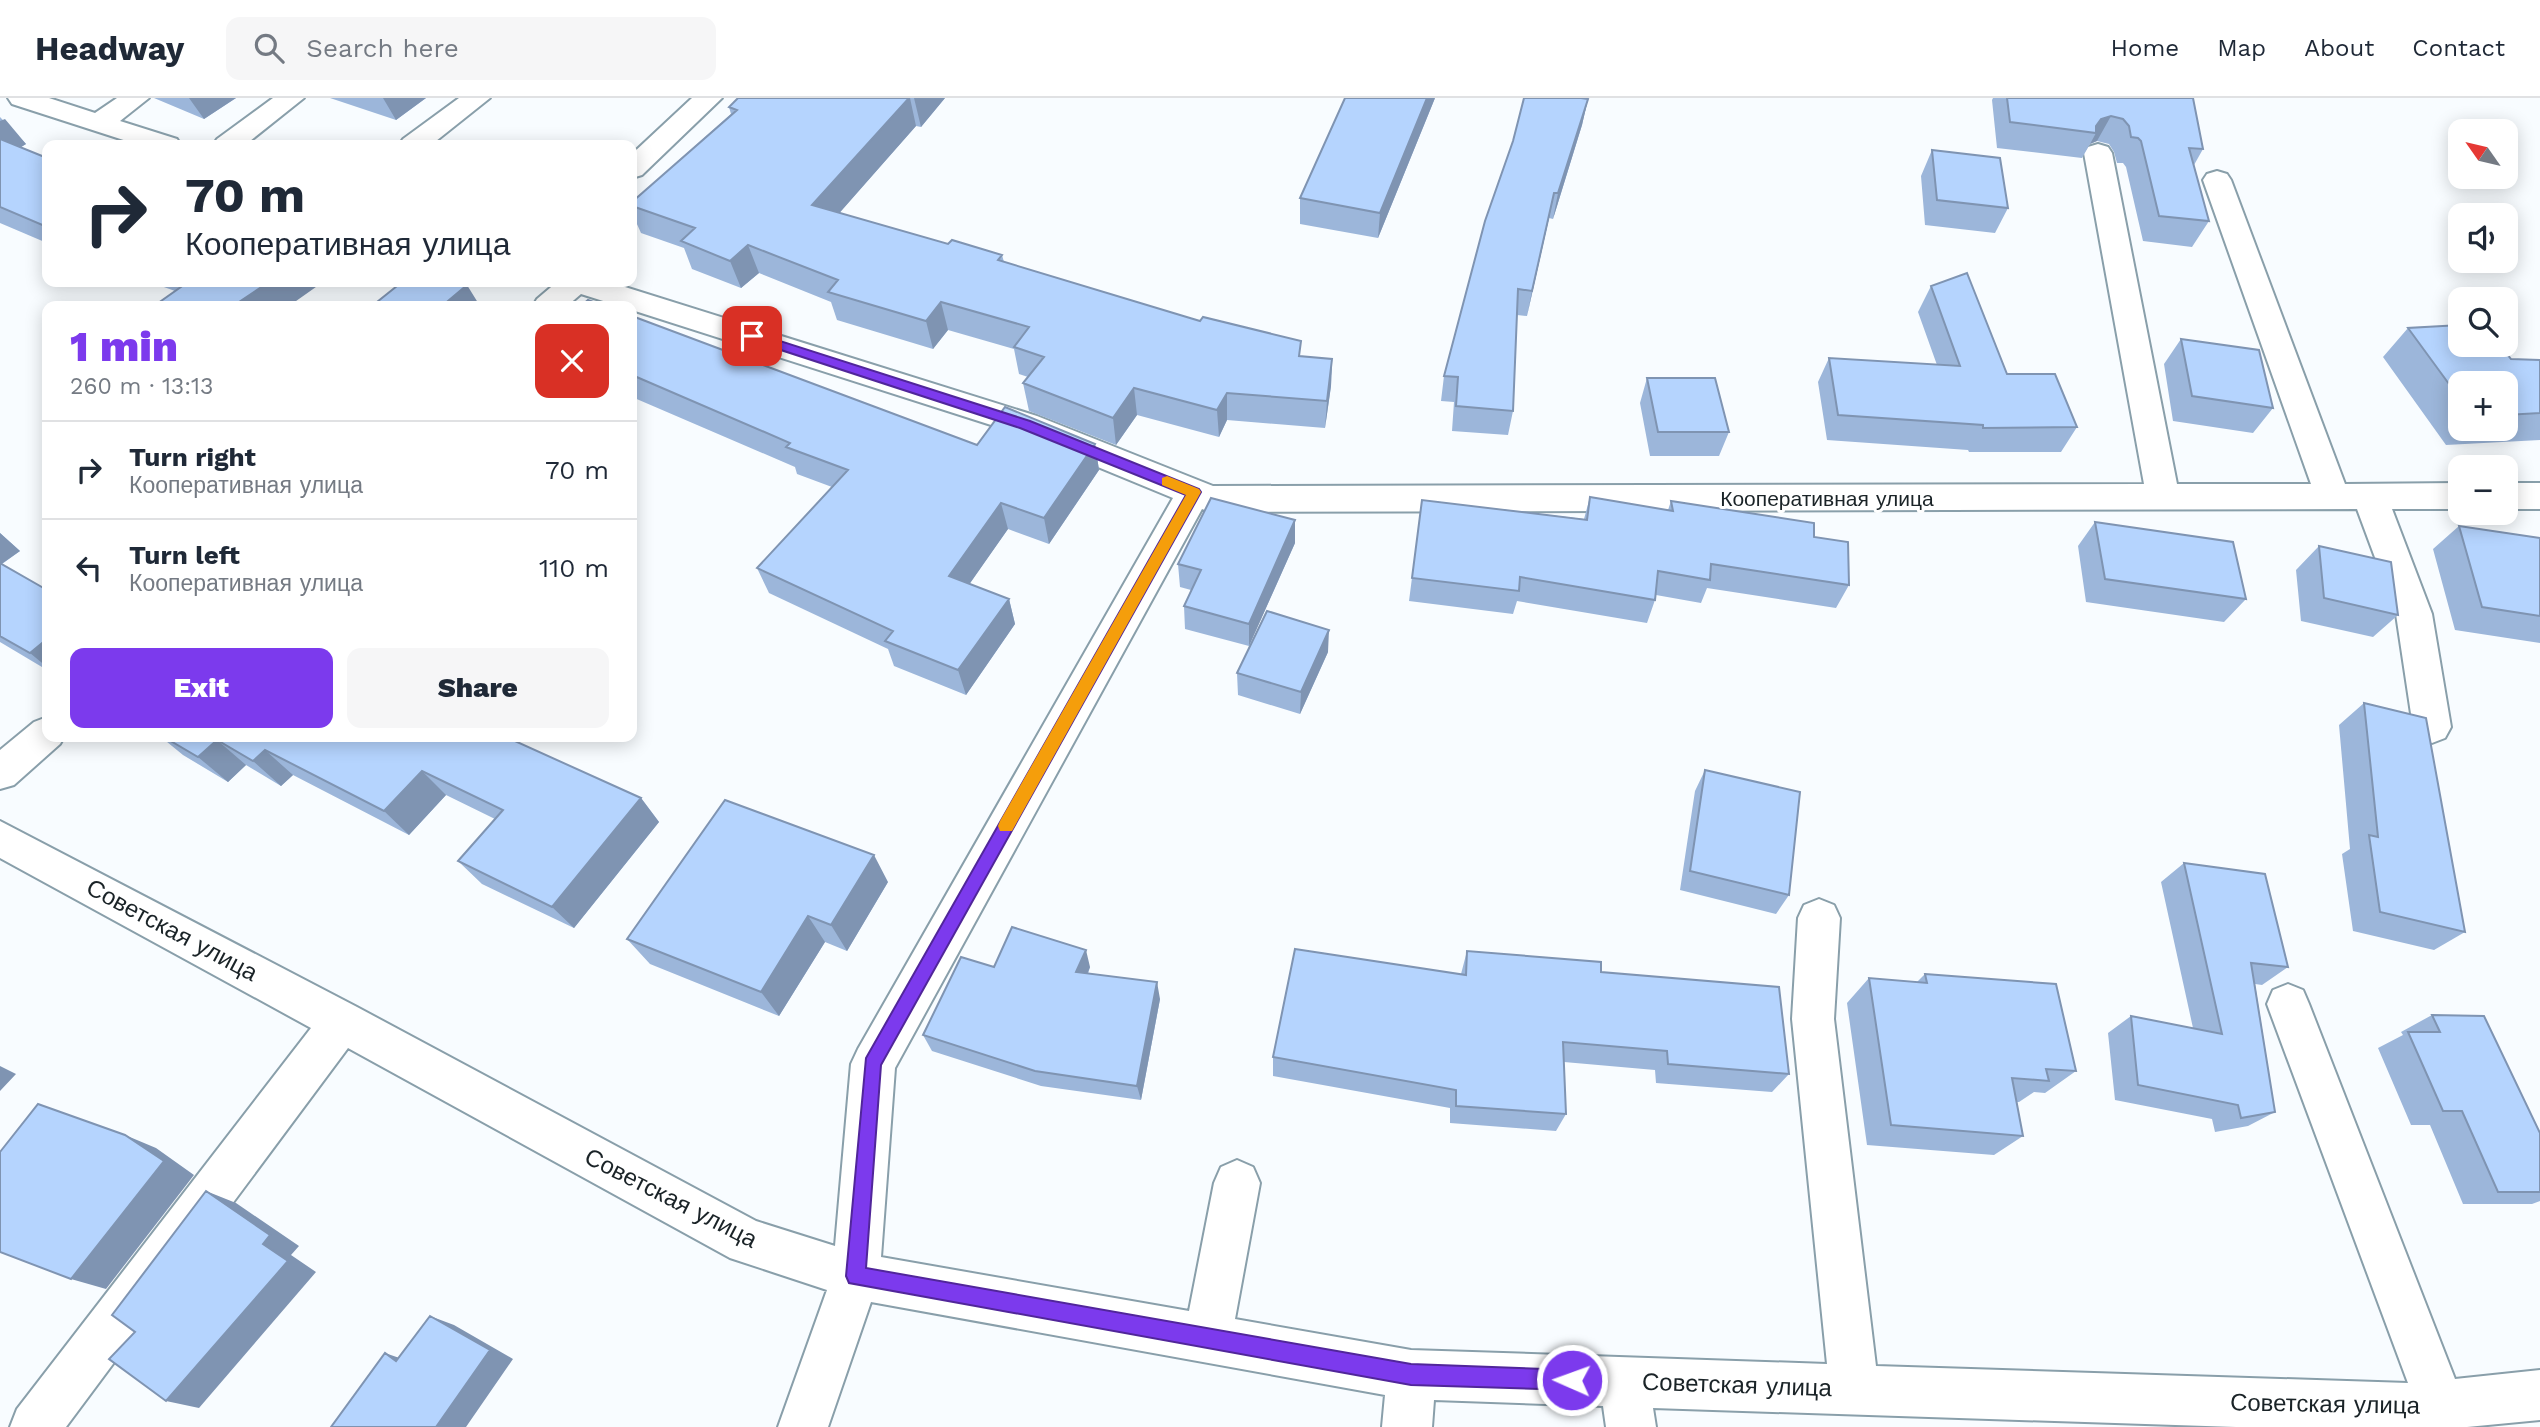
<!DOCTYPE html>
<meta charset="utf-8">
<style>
body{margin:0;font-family:"Work Sans",sans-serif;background:#f6f6f7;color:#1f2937;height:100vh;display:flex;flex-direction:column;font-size:26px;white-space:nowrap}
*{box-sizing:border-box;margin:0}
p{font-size:23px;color:#747a83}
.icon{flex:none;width:38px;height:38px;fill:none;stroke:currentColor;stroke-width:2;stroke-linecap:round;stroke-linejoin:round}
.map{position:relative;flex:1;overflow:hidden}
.side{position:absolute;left:42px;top:203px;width:595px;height:441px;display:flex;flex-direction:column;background:#fff;border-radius:14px;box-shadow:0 4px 18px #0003}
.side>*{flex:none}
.banner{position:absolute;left:42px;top:42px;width:595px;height:147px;border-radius:14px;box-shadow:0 4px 18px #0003;background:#fff;color:#1f2937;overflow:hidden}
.needle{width:46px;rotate:304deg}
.buttons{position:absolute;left:2448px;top:21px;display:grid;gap:14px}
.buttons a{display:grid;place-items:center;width:70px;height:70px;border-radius:14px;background:#fff;box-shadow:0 4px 18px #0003;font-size:35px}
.pin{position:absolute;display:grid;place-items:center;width:60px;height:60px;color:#fff;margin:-30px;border-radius:14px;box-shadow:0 4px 10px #0006}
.me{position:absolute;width:77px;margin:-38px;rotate:272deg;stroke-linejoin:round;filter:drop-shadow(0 0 5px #0008)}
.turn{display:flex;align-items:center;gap:24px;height:147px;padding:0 28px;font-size:32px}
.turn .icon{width:91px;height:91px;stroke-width:2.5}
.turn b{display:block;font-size:49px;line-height:60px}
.round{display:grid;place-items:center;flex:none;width:74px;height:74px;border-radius:14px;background:#f6f6f7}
.summary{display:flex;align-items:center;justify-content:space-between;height:119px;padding:0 28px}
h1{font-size:42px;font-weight:800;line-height:52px;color:#7c3aed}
.primary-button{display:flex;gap:14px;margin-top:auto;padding:14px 28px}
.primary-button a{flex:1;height:80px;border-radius:14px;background:#7c3aed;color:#fff;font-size:28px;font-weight:800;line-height:80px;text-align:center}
.primary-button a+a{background:#f6f6f7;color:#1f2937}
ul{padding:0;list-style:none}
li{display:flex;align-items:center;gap:21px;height:98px;padding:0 28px;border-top:2px solid #e0e1e3}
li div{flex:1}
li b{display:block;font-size:26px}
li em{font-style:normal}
header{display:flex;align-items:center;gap:42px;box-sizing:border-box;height:98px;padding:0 35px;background:#fff;border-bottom:2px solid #e0e1e3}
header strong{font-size:33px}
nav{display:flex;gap:38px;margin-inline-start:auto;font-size:24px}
.search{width:490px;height:63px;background:#f6f6f7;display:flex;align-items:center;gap:18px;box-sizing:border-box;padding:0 24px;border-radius:14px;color:#747a83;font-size:26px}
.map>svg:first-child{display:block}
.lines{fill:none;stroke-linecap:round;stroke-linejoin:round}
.minor-casing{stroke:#899faa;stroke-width:4}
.minor{fill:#fff;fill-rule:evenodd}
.wall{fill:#9cb6da;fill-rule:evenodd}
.shaded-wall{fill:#7f94b2}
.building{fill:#b5d4fe;stroke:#7f94b2;stroke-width:2}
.route{fill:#7c3aed;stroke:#51269a;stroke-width:2}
.slow{fill:#f59e0b}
.labels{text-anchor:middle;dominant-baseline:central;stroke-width:6;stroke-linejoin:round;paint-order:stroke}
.street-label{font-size:21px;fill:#1a2327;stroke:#fff}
.near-street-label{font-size:24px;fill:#1a2327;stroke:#fff}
</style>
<header>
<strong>Headway</strong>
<div class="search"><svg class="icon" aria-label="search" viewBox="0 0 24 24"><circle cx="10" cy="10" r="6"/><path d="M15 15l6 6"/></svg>Search here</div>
<nav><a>Home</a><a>Map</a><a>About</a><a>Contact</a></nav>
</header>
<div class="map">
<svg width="2540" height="1329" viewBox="0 0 2540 1329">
<rect width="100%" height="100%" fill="#f8fcff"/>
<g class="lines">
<defs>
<path id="minor" d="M 8,0 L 49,0 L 95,15 L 117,0 L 149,0 L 120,23 L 177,41 L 181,47 L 139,47 L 12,6 Z
M 273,0 L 304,0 L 245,47 L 213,47 L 217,41 Z
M 459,0 L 490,0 L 431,47 L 399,47 L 403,41 Z
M 692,0 L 722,0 L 642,77 L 632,80 L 632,56 Z
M 2098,46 L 2108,49 L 2112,55 L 2177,386 L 2311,386 L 2203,82 L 2207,76 L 2217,73 L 2227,76 L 2231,82 L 2345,386 L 2460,385 L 2460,411 L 2392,411 L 2432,516 L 2451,629 L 2445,640 L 2432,645 L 2419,640 L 2413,629 L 2396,516 L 2357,411 L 1210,414 L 1202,411 L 895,970 L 881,1159 L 1189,1213 L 1214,1085 L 1221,1069 L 1237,1062 L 1253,1069 L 1260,1085 L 1235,1221 L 1411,1252 L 1827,1266 L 1792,921 L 1798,820 L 1804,807 L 1819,801 L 1834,807 L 1840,820 L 1834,921 L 1876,1268 L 2408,1285 L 2267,906 L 2273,892 L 2288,886 L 2303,892 L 2309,906 L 2455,1281 L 2540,1272 L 2540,1322 L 2467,1329 L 2236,1329 L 1653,1310 L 1656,1329 L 1606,1329 L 1603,1308 L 1434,1302 L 1432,1329 L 1382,1329 L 1385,1297 L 871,1204 L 828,1329 L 778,1329 L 827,1192 L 730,1160 L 348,950 L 66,1329 L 10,1329 L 17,1311 L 311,930 L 0,760 L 0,723 L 357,909 L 756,1123 L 835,1148 L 851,966 L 858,951 L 1173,400 L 1013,334 L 632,212 L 632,208 L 619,208 L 581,196 L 567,208 L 533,208 L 537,201 L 557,184 L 609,184 L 1037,318 L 1213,388 L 2144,386 L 2084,55 L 2088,49 Z
M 2506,385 L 2540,385 L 2540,411 L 2506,411 Z
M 47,619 L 47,639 L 64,639 L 60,646 L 14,687 L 0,691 L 0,652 L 34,624 Z"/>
</defs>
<use href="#minor" class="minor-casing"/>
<use href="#minor" class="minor"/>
</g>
<path class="wall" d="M 154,0 L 236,0 L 204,21 Z
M 330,0 L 426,0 L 396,22 Z
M 738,0 L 945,0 L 921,29 L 916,28 L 839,115 L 948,146 L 1002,157 L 1004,164 L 1301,258 L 1332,261 L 1331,288 L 1325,330 L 1227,322 L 1219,339 L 1137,317 L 1116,347 L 1029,313 L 1023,285 L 1028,279 L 1019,276 L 1014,251 L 948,232 L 933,251 L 837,222 L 831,204 L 759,175 L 741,190 L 692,171 L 684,150 L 641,135 L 632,115 L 632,104 L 731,16 L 729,9 Z
M 1435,0 L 1378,140 L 1300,126 L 1300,100 Z
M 1993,0 L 2193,0 L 2203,51 L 2194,67 L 2209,123 L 2192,149 L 2143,143 L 2126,69 L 2123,65 L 2117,65 L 2114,54 L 2109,46 L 2097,43 L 2090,46 L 2082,60 L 1997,50 L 1992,2 Z
M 1588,1 L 1582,27 L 1553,121 L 1549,120 L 1527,218 L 1517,217 L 1513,313 L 1508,337 L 1452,333 L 1454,304 L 1441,303 L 1444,278 Z
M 0,19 L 26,46 L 21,49 L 47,60 L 47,145 L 0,125 Z
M 1932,52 L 2008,110 L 1995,135 L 1925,127 L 1921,78 Z
M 150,184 L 323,184 L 175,193 Z
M 1931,188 L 2007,276 L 2077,329 L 2061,354 L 1969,354 L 1968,352 L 1827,342 L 1818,284 L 1829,260 L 1937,267 L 1918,214 Z
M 632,218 L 977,347 L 1095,346 L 1099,372 L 1049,446 L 1008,431 L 969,486 L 1009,501 L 1015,526 L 966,597 L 894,568 L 888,551 L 769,495 L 757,470 L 832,389 L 797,376 L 795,369 L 632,299 Z
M 2408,230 L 2511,261 L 2540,262 L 2540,342 L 2446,347 L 2383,259 ZM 2460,285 L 2506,285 L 2506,331 L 2460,331 Z
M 2181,241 L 2273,310 L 2253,335 L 2173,323 L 2164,266 Z
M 1647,280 L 1729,334 L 1719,358 L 1650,358 L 1640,305 Z
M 1590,399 L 1668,412 L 1671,403 L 1814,439 L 1849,487 L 1836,510 L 1707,490 L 1701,505 L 1656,497 L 1655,502 L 1647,525 L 1517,503 L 1513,516 L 1409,503 L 1422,402 L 1584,421 Z
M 1295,422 L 1295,445 L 1249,548 L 1185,531 L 1184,508 L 1191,492 L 1180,489 L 1178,466 Z
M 2095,424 L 2246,501 L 2224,524 L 2086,504 L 2078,448 Z
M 2459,428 L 2540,440 L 2540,545 L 2455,532 L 2433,451 Z
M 0,435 L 20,453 L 2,466 L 47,492 L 47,572 L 0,544 Z
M 2319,448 L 2398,517 L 2373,539 L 2301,523 L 2296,472 Z
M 1328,554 L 1300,616 L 1238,597 L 1237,575 Z
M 2364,605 L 2465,834 L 2434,852 L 2353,833 L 2342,756 L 2350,751 L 2339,627 Z
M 161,639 L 506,639 L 641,700 L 659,724 L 574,830 L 482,786 L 458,763 L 495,721 L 446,697 L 409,737 L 293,677 L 281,688 L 246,667 L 228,684 L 183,657 Z
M 1705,672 L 1789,797 L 1776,816 L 1680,792 L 1695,693 Z
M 2184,765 L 2288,869 L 2262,887 L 2255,886 L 2275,1014 L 2248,1028 L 2215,1034 L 2212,1021 L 2115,1002 L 2108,935 L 2131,918 L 2193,930 L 2161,784 Z
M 888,784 L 847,853 L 825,844 L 779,918 L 650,866 L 627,841 Z
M 1467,853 L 1601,874 L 1789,976 L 1772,994 L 1656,985 L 1655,972 L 1564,964 L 1566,1016 L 1556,1033 L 1450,1025 L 1450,1010 L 1273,978 L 1273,959 L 1461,876 Z
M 994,869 L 1090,869 L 1088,876 L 1160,901 L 1141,1002 L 1041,988 L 932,953 L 923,937 Z
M 1925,876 L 2076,973 L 2045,995 L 2034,994 L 2019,1004 L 2017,1004 L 2023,1038 L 1994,1057 L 1867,1047 L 1847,905 L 1869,880 L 1917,884 Z
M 2432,917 L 2540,1035 L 2540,1103 L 2532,1106 L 2463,1106 L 2430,1027 L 2411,1027 L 2378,950 L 2403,937 L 2401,934 Z"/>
<path class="shaded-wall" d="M 189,0 L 236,0 L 204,21 Z
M 383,0 L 426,0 L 396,22 Z
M 909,0 L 910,0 L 916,28 L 821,136 L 812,107 Z
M 914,0 L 945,0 L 921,29 Z
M 1427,0 L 1435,0 L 1378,140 L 1380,115 Z
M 1588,1 L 1582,27 L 1553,121 L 1558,95 Z
M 2111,18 L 2097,43 L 2090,46 L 2096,35 L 2096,28 L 2101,21 Z
M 5,21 L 26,46 L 5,59 L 0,54 L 0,23 Z
M 1554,95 L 1549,120 L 1527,218 L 1532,193 Z
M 748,147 L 759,175 L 741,190 L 730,163 Z
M 269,184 L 323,184 L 289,208 L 233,208 Z
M 467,187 L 480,208 L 442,208 Z
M 941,204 L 948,232 L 933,251 L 926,223 Z
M 1332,261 L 1331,288 L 1325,330 L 1327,303 Z
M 1134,290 L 1137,317 L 1116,347 L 1113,320 Z
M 1227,295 L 1227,322 L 1219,339 L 1217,312 Z
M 1095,346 L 1099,372 L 1049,446 L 1044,420 Z
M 1001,405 L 1008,431 L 957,504 L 949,478 Z
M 1295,422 L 1295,445 L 1249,548 L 1249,526 Z
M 0,435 L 20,453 L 0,467 Z
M 1009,501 L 1015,526 L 966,597 L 958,572 Z
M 1329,532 L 1328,554 L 1300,616 L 1301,594 Z
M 47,541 L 47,569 L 30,555 Z
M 217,642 L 246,667 L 228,684 L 198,659 Z
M 265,652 L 293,677 L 281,688 L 253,663 Z
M 422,673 L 446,697 L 409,737 L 384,713 Z
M 641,700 L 659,724 L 574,830 L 552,809 Z
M 874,757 L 888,784 L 847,853 L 831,827 Z
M 808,818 L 825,844 L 779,918 L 761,894 Z
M 1086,852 L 1090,869 L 1081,891 L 1076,874 Z
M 1157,884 L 1160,901 L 1141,1002 L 1137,988 Z
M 0,968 L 16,976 L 0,993 Z
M 125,1037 L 156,1050 L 194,1077 L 106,1191 L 71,1181 Z
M 206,1093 L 236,1105 L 299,1148 L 291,1157 L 316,1174 L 199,1310 L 166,1303 Z
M 430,1218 L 454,1227 L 513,1261 L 466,1329 L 436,1329 Z
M 385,1255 L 411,1264 L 396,1263 Z"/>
<path class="building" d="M 738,0 L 909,0 L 812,107 L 948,146 L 952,142 L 1002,157 L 998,162 L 1200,223 L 1203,219 L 1301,243 L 1299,258 L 1332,261 L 1327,303 L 1227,295 L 1217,312 L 1134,290 L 1113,320 L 1023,285 L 1044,259 L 1014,249 L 1029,229 L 941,204 L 926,223 L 828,194 L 838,182 L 748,147 L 730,163 L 681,143 L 695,130 L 632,108 L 632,104 L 737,12 L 729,9 Z
M 1345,0 L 1427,0 L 1380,115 L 1300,100 Z
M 1524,0 L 1581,0 L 1588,1 L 1558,95 L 1554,95 L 1532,193 L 1518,191 L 1513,313 L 1456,308 L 1458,279 L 1444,278 L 1485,123 L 1513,43 Z
M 2007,0 L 2193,0 L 2203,51 L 2189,50 L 2209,123 L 2159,118 L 2141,43 L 2138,40 L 2131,39 L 2129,28 L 2123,21 L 2111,18 L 2101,21 L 2096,28 L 2096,35 L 2010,24 Z
M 0,41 L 47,60 L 47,129 L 0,109 Z
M 1932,52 L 2000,60 L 2008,110 L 1937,102 Z
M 1967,175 L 2007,276 L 2055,276 L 2077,329 L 1983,330 L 1983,327 L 1838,317 L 1829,260 L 1960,268 L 1931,188 Z
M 188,184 L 269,184 L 233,208 L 154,208 Z
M 402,184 L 458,184 L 467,187 L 442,208 L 372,208 Z
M 588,202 L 604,208 L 581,208 Z
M 632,218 L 977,347 L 1005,309 L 1095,346 L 1044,420 L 1001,405 L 949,478 L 1009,501 L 958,572 L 885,543 L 893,533 L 757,470 L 848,372 L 786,349 L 790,345 L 632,277 Z
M 2460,227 L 2460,247 L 2500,247 L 2511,261 L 2540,262 L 2540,315 L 2506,317 L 2506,285 L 2460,285 L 2460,301 L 2408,230 Z
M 2181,241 L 2259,252 L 2273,310 L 2192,298 Z
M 1647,280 L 1715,280 L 1729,334 L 1658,334 Z
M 1590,399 L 1673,413 L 1671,403 L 1814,425 L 1814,439 L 1848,444 L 1849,487 L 1711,466 L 1710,482 L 1658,473 L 1655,502 L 1520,479 L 1519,493 L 1412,480 L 1422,402 L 1587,422 Z
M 1211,400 L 1295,422 L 1249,526 L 1184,508 L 1201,472 L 1178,466 Z
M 2095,424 L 2233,444 L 2246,501 L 2105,481 Z
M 2459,428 L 2540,440 L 2540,518 L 2482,509 Z
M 2319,448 L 2391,464 L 2398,517 L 2324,500 Z
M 0,465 L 47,492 L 47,541 L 30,555 L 0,538 Z
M 1267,513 L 1329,532 L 1301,594 L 1237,575 Z
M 2364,605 L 2426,620 L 2465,834 L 2380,814 L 2369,737 L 2378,739 Z
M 164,639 L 506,639 L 641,700 L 552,809 L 458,763 L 503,712 L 422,673 L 384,713 L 265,652 L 253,663 L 217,642 L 198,659 Z
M 1705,672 L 1800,694 L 1789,797 L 1690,773 Z
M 725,702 L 874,757 L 831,827 L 808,818 L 761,894 L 627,841 Z
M 2184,765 L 2265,776 L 2288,869 L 2251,865 L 2275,1014 L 2241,1020 L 2238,1007 L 2138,987 L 2131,918 L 2222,936 Z
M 1012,829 L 1086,852 L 1076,874 L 1157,884 L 1137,988 L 1035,973 L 923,937 L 961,859 L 994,869 Z
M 1295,851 L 1466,877 L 1467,853 L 1601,864 L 1601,874 L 1779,889 L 1789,976 L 1668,966 L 1667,953 L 1563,944 L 1566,1016 L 1456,1008 L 1456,992 L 1273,959 Z
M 1925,876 L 2056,886 L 2076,973 L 2046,971 L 2049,983 L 2012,980 L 2023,1038 L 1891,1027 L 1869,880 L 1927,885 Z
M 2432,917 L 2484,918 L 2540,1035 L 2540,1094 L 2498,1094 L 2462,1013 L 2443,1013 L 2408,934 L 2440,934 Z
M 38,1006 L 125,1037 L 164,1063 L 71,1181 L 0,1154 L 0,1054 Z
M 206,1093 L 270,1137 L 263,1146 L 288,1163 L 166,1303 L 109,1261 L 135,1234 L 112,1217 Z
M 430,1218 L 490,1252 L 436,1329 L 331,1329 L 385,1255 L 396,1263 Z"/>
<path class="route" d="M 752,234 L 1030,323 L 1199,391 L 1201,394 L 881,967 L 866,1170 L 1411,1266 L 1572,1272 L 1579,1275 L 1582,1282 L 1579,1289 L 1572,1292 L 1411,1287 L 849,1185 L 846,1178 L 866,960 L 1186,397 L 1020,330 L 747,241 L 745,238 Z"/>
<path class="slow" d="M 1167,378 L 1199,391 L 1201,394 L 1012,733 L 1000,733 L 998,728 L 1000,723 L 1186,397 L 1162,387 L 1162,380 Z"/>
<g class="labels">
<g class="street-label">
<text x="1827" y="400">Кооперативная улица</text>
</g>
<g class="near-street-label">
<text transform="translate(172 832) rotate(28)">Советская улица</text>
<text transform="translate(671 1100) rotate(27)">Советская улица</text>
<text transform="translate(1737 1287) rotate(2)">Советская улица</text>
<text transform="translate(2325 1306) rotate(1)">Советская улица</text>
</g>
</g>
</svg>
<div class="buttons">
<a><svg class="needle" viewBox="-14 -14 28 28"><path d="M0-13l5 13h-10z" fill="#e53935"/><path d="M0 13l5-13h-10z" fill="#747a83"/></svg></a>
<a><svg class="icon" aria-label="sound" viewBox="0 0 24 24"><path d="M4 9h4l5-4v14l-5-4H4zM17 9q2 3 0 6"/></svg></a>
<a><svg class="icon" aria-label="search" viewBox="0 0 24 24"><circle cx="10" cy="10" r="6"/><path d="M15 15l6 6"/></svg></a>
<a>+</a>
<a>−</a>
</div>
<div class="pin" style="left:752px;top:238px;background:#d93025"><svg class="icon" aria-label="arrive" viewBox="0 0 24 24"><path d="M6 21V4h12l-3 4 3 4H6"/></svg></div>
<svg class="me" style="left:1572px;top:1282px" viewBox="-20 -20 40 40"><circle r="17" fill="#7c3aed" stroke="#fff" stroke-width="3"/><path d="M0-11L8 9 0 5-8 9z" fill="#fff"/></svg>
<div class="banner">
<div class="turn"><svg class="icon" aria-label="right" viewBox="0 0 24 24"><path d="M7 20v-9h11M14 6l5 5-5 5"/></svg><div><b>70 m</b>Кооперативная улица</div></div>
</div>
<section class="side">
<div class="summary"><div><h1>1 min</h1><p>260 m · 13:13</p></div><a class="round" style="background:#d93025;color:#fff"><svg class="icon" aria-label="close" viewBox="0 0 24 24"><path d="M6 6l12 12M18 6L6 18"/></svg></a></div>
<ul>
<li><svg class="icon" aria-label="right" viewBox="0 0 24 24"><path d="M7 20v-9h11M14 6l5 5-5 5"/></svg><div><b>Turn right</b><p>Кооперативная улица</p></div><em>70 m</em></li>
<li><svg class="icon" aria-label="left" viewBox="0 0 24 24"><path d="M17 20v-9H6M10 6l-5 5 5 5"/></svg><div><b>Turn left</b><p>Кооперативная улица</p></div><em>110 m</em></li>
</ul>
<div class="primary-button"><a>Exit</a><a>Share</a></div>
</section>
</div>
